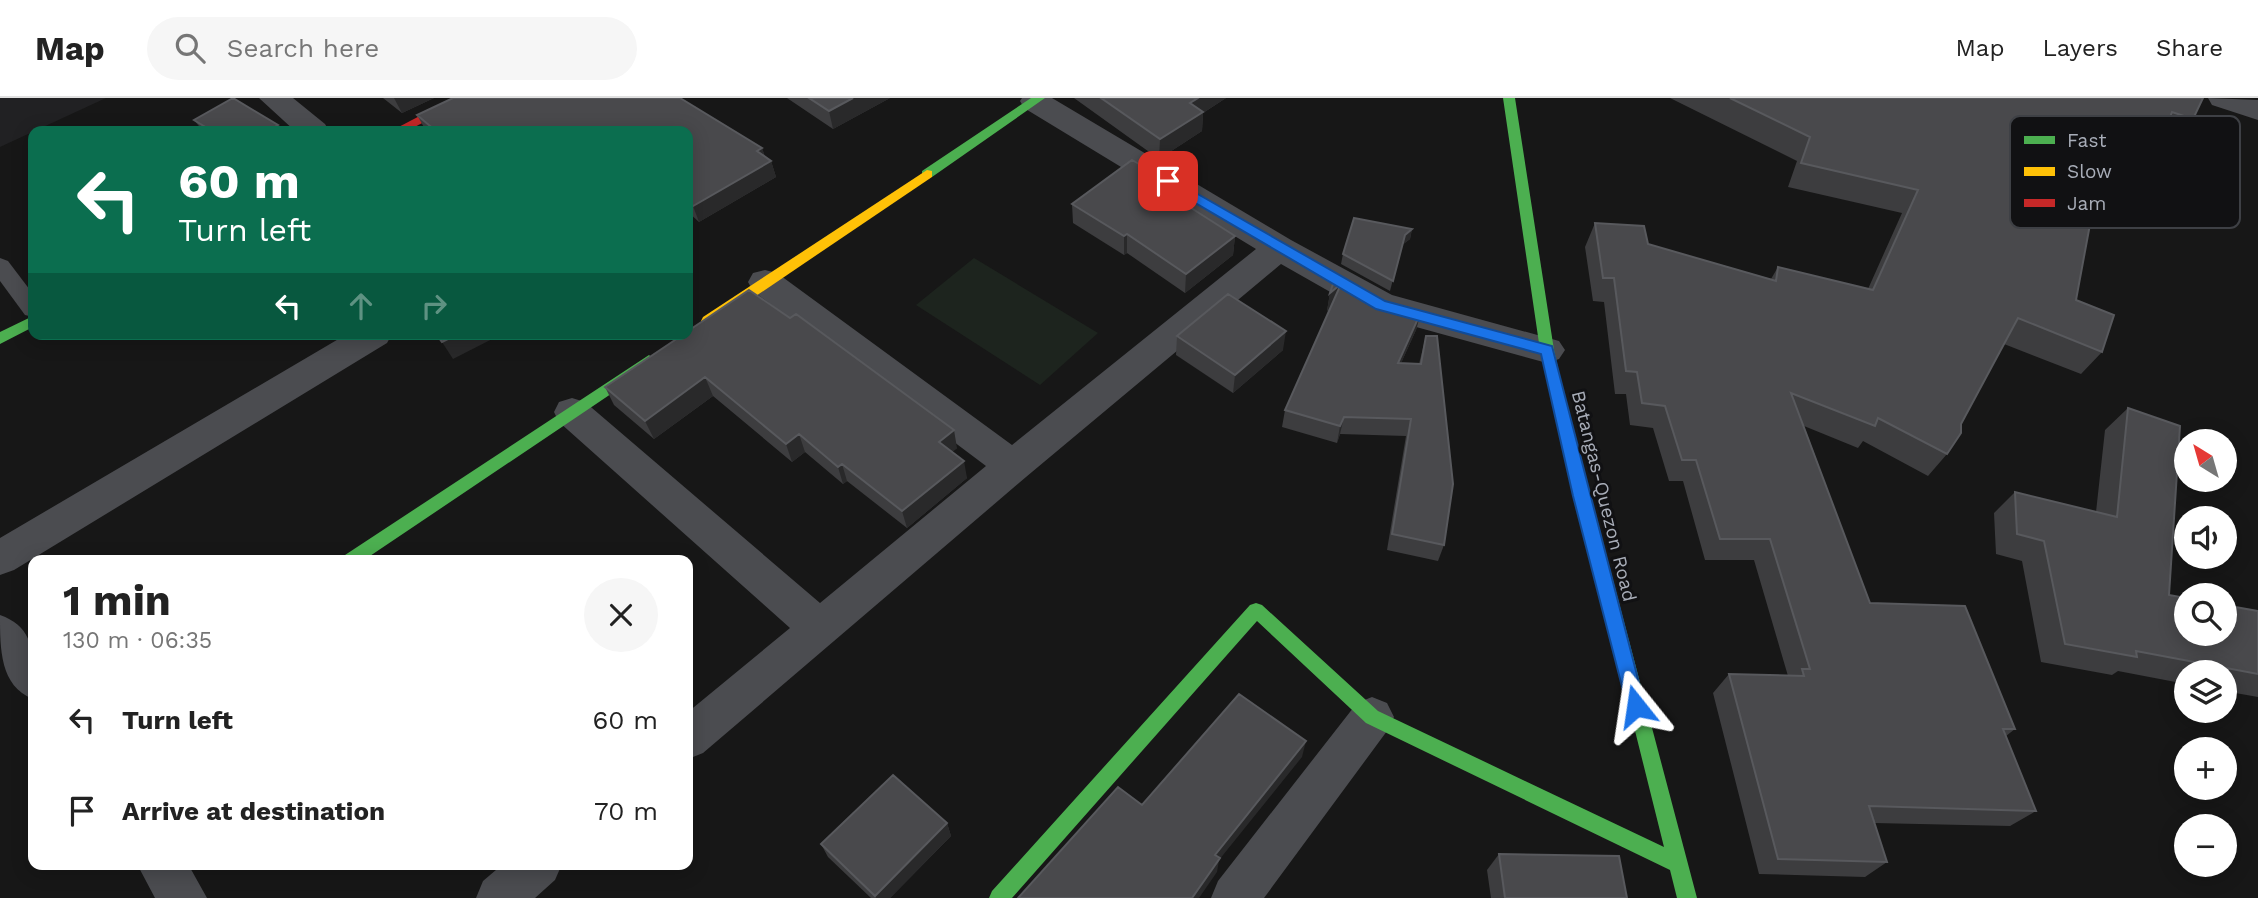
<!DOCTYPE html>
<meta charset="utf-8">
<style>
body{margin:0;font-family:"Work Sans",sans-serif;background:#f6f6f6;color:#222;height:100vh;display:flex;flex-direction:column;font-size:26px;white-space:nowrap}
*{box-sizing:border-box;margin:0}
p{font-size:23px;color:#767676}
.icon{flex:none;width:38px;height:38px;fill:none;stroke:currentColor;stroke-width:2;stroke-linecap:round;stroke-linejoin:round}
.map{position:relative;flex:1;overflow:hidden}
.drawer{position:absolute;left:28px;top:457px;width:665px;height:315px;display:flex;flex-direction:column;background:#fff;border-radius:14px;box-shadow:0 4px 18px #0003}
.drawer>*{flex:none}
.guide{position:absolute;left:28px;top:28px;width:665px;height:214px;border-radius:14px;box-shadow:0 4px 18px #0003;background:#0b6e4f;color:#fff;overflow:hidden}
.needle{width:46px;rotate:323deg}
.controls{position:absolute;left:2174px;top:331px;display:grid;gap:14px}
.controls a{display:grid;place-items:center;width:63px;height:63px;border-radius:50%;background:#fff;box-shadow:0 4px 18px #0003;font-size:35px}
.pin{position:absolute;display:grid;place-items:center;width:60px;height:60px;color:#fff;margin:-30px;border-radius:14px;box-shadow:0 4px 10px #0006}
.me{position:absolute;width:77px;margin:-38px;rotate:345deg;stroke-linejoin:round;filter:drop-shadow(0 0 5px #0008)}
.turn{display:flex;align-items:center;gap:24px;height:147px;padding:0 35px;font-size:32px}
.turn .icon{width:91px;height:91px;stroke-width:2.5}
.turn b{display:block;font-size:49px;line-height:60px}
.lanes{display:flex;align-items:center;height:66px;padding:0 35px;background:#0003;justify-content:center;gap:35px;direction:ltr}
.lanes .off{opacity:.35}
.round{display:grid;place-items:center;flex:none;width:74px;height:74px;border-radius:37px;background:#f6f6f6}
.overview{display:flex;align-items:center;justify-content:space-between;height:119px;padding:0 35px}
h1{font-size:42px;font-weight:700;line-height:52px}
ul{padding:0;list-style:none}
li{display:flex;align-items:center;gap:21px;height:91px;padding:0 35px}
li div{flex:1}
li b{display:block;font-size:26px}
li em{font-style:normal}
header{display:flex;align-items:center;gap:42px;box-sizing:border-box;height:98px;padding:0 35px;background:#fff;border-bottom:2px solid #e0e0e0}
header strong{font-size:33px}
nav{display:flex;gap:38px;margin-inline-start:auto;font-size:24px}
.search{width:490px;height:63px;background:#f6f6f6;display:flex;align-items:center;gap:18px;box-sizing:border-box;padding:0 24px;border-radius:38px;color:#767676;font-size:26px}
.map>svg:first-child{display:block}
.built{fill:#212123}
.green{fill:#1d241e}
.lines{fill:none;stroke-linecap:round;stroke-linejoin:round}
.lane{fill:#4b4c50;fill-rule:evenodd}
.street{fill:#4b4c50;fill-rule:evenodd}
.fast{fill:#4caf50;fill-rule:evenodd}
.slow{fill:#ffc107;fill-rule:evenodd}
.jam{fill:#c62828;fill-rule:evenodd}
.wall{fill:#3d3d3f}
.shaded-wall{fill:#29292a}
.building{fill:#49494c;stroke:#58595d;stroke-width:2}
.route{fill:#1a73e8;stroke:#114b97;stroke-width:2}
.labels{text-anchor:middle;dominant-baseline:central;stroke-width:6;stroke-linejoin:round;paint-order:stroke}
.street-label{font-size:19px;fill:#a8adb8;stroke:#111113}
.key{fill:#111113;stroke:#3e4045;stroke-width:2}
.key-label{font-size:19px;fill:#a8adb8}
</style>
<header>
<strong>Map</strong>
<div class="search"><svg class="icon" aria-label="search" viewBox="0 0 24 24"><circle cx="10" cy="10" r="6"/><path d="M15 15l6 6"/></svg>Search here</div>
<nav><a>Map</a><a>Layers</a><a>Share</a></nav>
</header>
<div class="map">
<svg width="2258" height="800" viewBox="0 0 2258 800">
<rect width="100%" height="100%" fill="#171717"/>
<path class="built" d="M 0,0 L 106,0 L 0,49 Z"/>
<path class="green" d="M 974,160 L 1098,235 L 1040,287 L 916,207 Z"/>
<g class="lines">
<path class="lane" d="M 0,160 L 8,163 L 33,196 L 33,219 L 25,217 L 0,183 Z"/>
<path class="street" d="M 259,0 L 293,0 L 325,26 L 329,33 L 295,33 Z
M 1022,0 L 1052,0 L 1291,142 L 1392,197 L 1559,243 L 1565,252 L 1559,261 L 1547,265 L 1369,216 L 1281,166 L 1026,379 L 703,655 L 688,661 L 688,614 L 790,530 L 559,324 L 554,314 L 559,304 L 572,300 L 585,304 L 820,505 L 986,368 L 753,193 L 748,184 L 753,175 L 765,172 L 777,175 L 1012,347 L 1256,151 L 1024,10 L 1020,3 Z
M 2208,0 L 2258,2 L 2258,22 L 2212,7 Z
M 347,236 L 392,236 L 387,245 L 14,472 L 0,477 L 0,440 Z
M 0,517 C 40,531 33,566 33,601 C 0,588 0,551 0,517 Z
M 1372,599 L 1387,605 L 1394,619 L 1387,633 L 1264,800 L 1211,800 L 1218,783 L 1357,605 Z
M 137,766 L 188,766 L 207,800 L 155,800 Z
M 503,766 L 562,766 L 555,782 L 535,800 L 476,800 L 483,783 Z"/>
<path class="fast" d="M 1031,0 L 1045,0 L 932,79 L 922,79 L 922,73 Z
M 1503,0 L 1515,0 L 1554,252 L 1564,297 L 1697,800 L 1677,800 L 1670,772 L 1366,625 L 1257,523 L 1012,800 L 989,800 L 992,793 L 1250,507 L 1256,505 L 1262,507 L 1378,613 L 1664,749 L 1540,252 Z
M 33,218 L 33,229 L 0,246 L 0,234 Z
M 649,257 L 656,263 L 654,267 L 364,462 L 343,462 L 345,457 Z"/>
<path class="slow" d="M 927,72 L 932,73 L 932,79 L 713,227 L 703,227 L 701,223 L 703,219 Z"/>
<path class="jam" d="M 454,0 L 470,0 L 407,33 L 391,33 Z"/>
</g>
<path class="wall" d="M 383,0 L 434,0 L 402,15 Z
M 453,0 L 680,0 L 762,50 L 765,59 L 771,63 L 776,79 L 699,124 L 688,114 L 688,33 L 426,33 L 417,17 Z
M 787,0 L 890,0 L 833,31 Z
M 1074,0 L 1226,0 L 1203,15 L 1202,33 L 1159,61 Z
M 1670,0 L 2203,0 L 2193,21 L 2173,45 L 2162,41 L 2150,72 L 2130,96 L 2098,84 L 2076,202 L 2102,254 L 2081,276 L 2004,246 L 1961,326 L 1947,356 L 1928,378 L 1863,343 L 1858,350 L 1804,328 L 1870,505 L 2015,631 L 2006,638 L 2036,713 L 2010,728 L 1874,725 L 1887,764 L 1865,779 L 1759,776 L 1713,595 L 1729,576 L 1788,578 L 1754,462 L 1705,462 L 1683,383 L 1669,383 L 1653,330 L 1630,327 L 1626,296 L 1615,296 L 1604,204 L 1593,203 L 1585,149 L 1595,125 L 1648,146 L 1771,181 L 1778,169 L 1868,191 L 1902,115 L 1788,89 L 1797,63 Z
M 194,22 L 282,33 L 203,33 Z
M 1183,105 L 1235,138 L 1233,157 L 1185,195 L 1127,155 L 1124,157 L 1073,125 L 1072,106 Z
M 1412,131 L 1410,141 L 1402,147 L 1390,193 L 1341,166 L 1343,156 Z
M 1330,195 L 1372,200 L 1421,214 L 1416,232 L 1401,265 L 1419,266 L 1426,238 L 1444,447 L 1438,463 L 1387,452 L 1406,338 L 1340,336 L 1337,345 L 1282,329 L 1285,312 L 1330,210 L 1327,213 Z
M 684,236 L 957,350 L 952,354 L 967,380 L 907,430 L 847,383 L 843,386 L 805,354 L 792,364 L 713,298 L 654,341 L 614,307 L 605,289 Z
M 1177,238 L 1283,252 L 1233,295 L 1176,257 Z
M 2128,310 L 2169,497 L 2258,513 L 2258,599 L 2224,593 L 2224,574 L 2186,574 L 2186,586 L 2118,573 L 2112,577 L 2041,564 L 2022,463 L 1996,456 L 1994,415 L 2015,394 L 2096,414 L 2105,332 Z
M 947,725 L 951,738 L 890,800 L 871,800 L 828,759 L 821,746 Z
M 1499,756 L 1627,800 L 1491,800 L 1487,772 Z"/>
<path class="shaded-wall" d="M 394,0 L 434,0 L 402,15 Z
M 853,0 L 890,0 L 833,31 L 829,13 Z
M 1198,0 L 1226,0 L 1203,15 L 1202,33 L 1159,61 L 1160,41 L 1190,5 Z
M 278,27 L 282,33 L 268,33 Z
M 762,50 L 767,65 L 771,63 L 776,79 L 699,124 L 693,108 L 757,53 Z
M 1184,92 L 1183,111 L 1174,99 Z
M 1412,131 L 1410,141 L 1402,147 L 1390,193 L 1405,137 Z
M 1127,136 L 1127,155 L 1124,157 L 1124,138 Z
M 1235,138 L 1233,157 L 1185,195 L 1186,176 Z
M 1341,186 L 1338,204 L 1327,213 L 1330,195 Z
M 1421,214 L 1416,232 L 1393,283 L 1398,265 Z
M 1286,233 L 1283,252 L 1233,295 L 1235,277 Z
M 458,236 L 502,236 L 453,261 L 442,244 Z
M 705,279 L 713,298 L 654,341 L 645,323 Z
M 1344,319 L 1340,336 L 1337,345 L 1340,328 Z
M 954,332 L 957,350 L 943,362 L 939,344 Z
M 799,336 L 805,354 L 792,364 L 786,346 Z
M 964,363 L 967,380 L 907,430 L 902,413 Z
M 842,366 L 847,383 L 843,386 L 838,369 Z
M 1306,643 L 1302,659 L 1219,762 L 1217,774 L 1199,800 L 1192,800 L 1215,757 Z
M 947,725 L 951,738 L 890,800 L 876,800 L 875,798 Z"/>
<path class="building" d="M 233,0 L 278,27 L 268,33 L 212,33 L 194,22 Z
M 453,0 L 680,0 L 762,50 L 757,53 L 771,63 L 693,108 L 688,103 L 688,33 L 435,33 L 436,33 L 417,17 Z
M 809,0 L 853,0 L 829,13 Z
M 1101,0 L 1198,0 L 1190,5 L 1203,14 L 1160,41 Z
M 1730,0 L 2203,0 L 2193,21 L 2172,14 L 2150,72 L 2103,56 L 2076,202 L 2114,217 L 2102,254 L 2018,220 L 1961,326 L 1961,335 L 1947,356 L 1878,320 L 1875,328 L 1791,295 L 1870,505 L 1965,508 L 2015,631 L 2003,631 L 2036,713 L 1869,708 L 1887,764 L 1778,761 L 1729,576 L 1804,578 L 1802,571 L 1810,571 L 1770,441 L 1720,441 L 1696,362 L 1682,362 L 1665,308 L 1642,305 L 1637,274 L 1626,273 L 1614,180 L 1603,180 L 1595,125 L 1644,128 L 1648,146 L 1776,183 L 1778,169 L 1873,192 L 1918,92 L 1801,65 L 1810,39 Z
M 1132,62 L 1184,92 L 1174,99 L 1235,138 L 1186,176 L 1127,136 L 1124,138 L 1072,106 Z
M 1354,120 L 1412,131 L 1405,137 L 1393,183 L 1343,156 Z
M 1335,180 L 1372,200 L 1421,214 L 1398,265 L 1421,266 L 1426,238 L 1437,238 L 1453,386 L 1444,447 L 1392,436 L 1411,321 L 1344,319 L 1340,328 L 1285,312 L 1341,186 L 1330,195 Z
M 749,192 L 790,220 L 796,216 L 954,332 L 939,344 L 964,363 L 902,413 L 842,366 L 838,369 L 799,336 L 786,346 L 705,279 L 645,323 L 605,289 L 684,236 L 688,236 L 688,233 Z
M 1228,196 L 1286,233 L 1235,277 L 1177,238 Z
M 436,236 L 458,236 L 442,244 Z
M 2128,310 L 2180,328 L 2169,497 L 2186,500 L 2186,536 L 2224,536 L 2224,507 L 2258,513 L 2258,576 L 2136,553 L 2137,559 L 2065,546 L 2044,443 L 2017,436 L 2015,394 L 2117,419 Z
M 1239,596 L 1306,643 L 1215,757 L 1220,760 L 1192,800 L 1018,800 L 1118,689 L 1142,707 Z
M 893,677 L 947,725 L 875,798 L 821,746 Z
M 1499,756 L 1619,758 L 1627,800 L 1505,800 Z"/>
<path class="route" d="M 1168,79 L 1385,203 L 1552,248 L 1645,608 L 1642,614 L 1636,616 L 1630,614 L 1627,608 L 1573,398 L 1541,256 L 1376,211 L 1163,86 L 1162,83 Z"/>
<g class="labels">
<g class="street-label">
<text transform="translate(1604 398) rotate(76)">Batangas-Quezon Road</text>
</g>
</g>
<rect x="2010" y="18" width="230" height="112" rx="10" class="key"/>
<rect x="2024" y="38" width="31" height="8" fill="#4caf50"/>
<rect x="2024" y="69" width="31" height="9" fill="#ffc107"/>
<rect x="2024" y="101" width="31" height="8" fill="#c62828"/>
<g class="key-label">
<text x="2067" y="49">Fast</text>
<text x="2067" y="80">Slow</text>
<text x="2067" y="112">Jam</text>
</g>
</svg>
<div class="controls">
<a><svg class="needle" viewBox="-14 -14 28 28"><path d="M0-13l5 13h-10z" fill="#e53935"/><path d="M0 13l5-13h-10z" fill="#767676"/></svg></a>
<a><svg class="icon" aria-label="sound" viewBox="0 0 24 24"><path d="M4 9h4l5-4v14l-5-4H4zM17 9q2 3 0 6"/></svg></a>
<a><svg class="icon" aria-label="search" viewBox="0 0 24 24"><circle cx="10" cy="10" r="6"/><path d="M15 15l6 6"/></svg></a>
<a><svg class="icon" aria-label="layers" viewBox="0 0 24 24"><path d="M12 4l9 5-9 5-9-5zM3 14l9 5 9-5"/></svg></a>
<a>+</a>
<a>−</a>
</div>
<div class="pin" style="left:1168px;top:83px;background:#d93025"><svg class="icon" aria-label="arrive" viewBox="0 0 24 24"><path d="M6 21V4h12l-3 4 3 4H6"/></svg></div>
<svg class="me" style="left:1636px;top:608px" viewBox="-20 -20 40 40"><path d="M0-17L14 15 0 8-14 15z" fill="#1a73e8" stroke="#fff" stroke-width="4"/></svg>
<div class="guide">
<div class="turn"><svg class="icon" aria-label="left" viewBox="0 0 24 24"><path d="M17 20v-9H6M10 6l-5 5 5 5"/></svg><div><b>60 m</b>Turn left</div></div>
<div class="lanes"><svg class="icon" aria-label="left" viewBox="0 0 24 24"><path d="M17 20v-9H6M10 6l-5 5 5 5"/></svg><svg class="icon off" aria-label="ahead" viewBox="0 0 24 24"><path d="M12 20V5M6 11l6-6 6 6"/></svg><svg class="icon off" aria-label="right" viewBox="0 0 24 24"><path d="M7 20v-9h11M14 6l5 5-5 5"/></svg></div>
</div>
<section class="drawer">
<div class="overview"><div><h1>1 min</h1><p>130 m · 06:35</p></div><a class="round"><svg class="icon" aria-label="close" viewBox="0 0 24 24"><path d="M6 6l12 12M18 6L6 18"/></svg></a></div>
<ul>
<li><svg class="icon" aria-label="left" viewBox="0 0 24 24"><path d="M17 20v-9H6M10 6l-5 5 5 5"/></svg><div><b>Turn left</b></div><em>60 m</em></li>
<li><svg class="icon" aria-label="arrive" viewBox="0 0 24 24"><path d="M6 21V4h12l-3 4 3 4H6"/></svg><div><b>Arrive at destination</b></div><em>70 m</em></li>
</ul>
</section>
</div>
